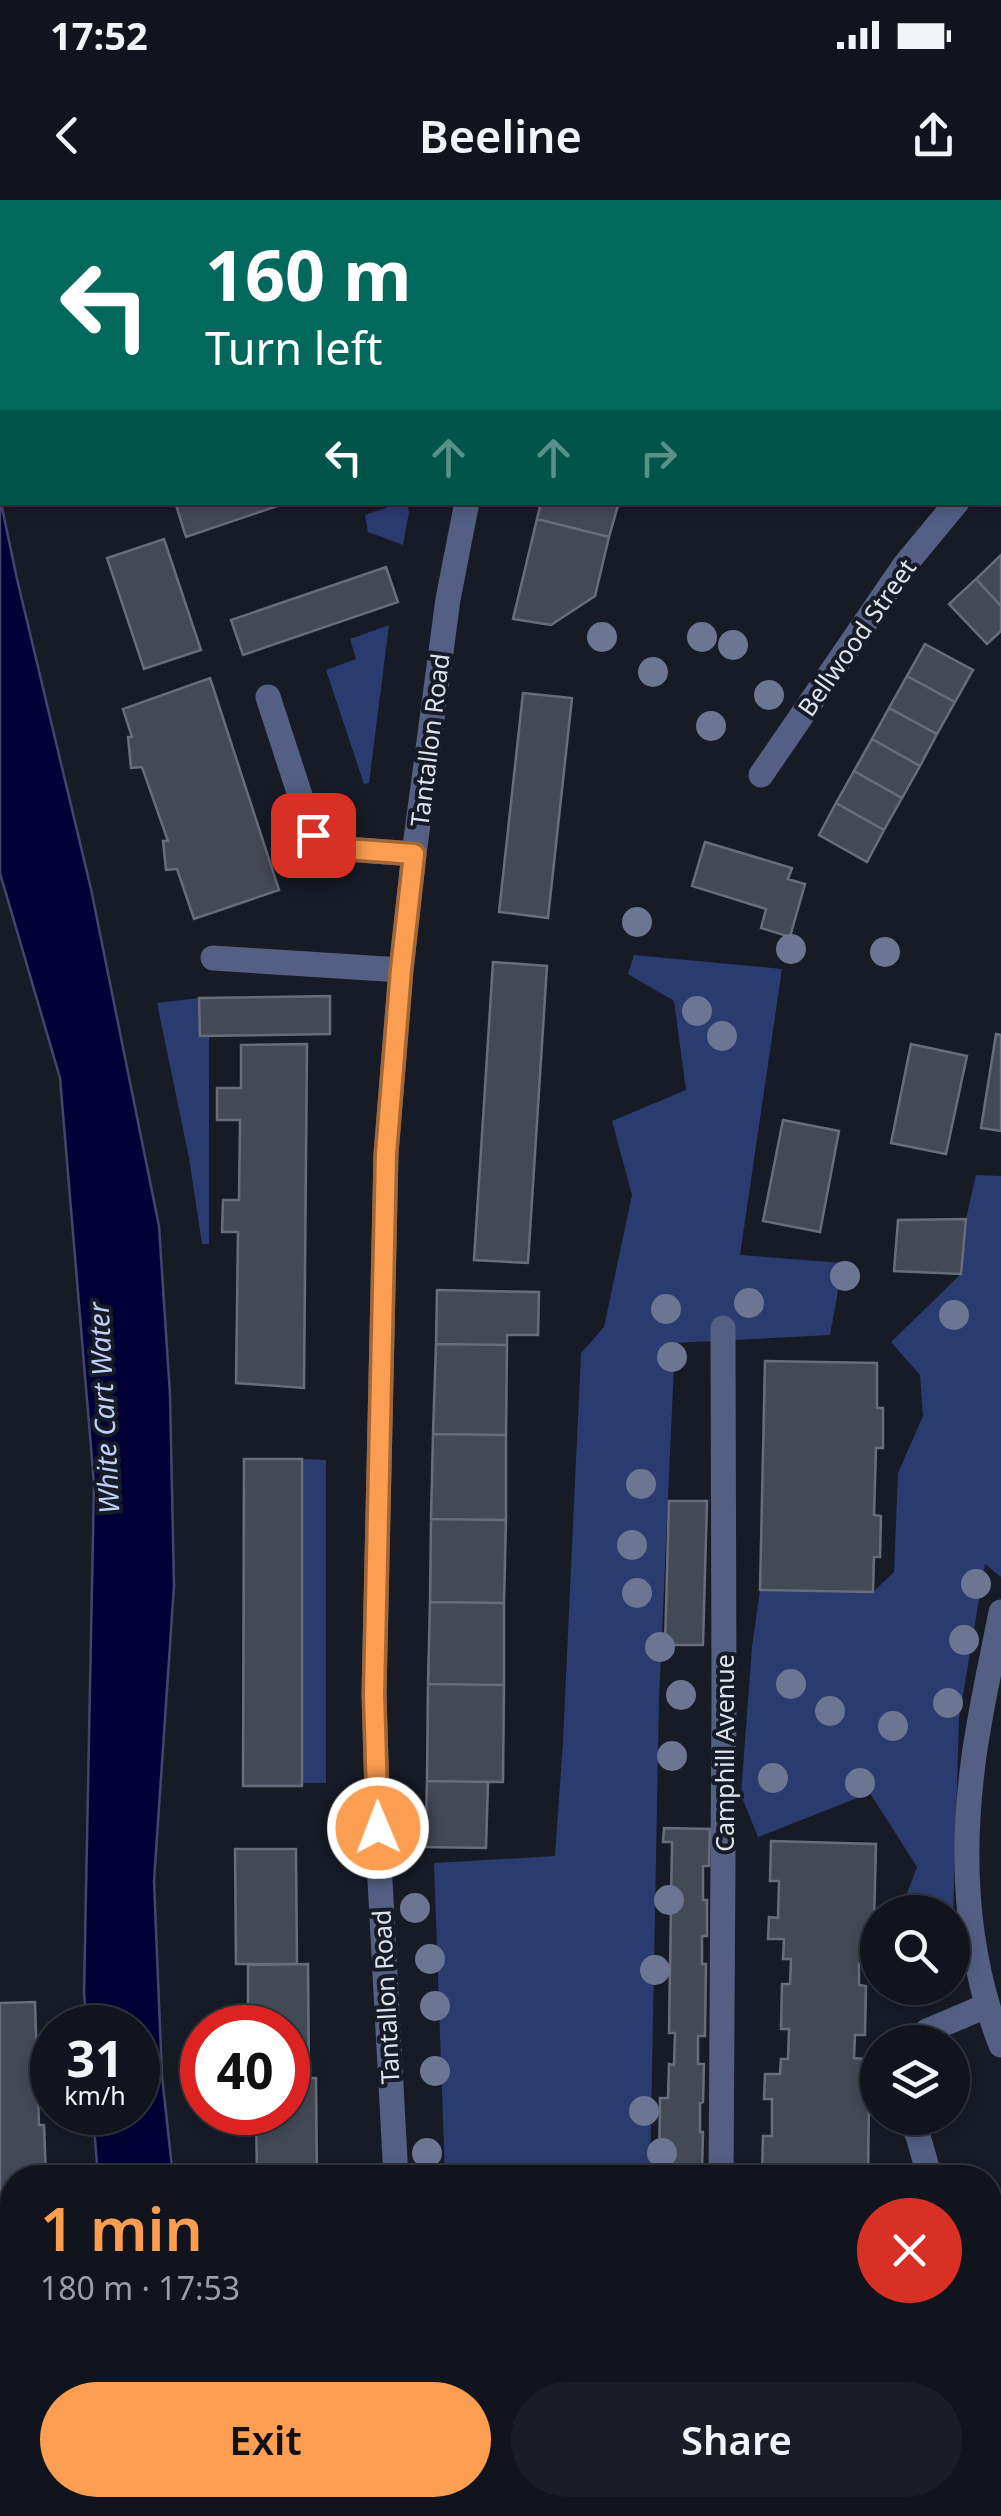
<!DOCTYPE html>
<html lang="en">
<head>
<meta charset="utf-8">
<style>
  body { margin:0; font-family:"Noto Sans",sans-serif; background:#1a1d25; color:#f1f3f6; height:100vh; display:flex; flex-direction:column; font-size:38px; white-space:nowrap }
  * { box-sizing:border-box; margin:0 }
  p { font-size:32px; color:#9c9ea3 }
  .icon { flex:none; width:55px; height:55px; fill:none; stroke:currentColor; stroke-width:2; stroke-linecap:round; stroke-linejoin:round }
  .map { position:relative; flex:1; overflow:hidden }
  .sheet { position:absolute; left:0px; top:1965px; width:1002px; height:352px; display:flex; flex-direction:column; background:#11141c; border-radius:40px 40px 0 0; box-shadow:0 5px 15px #0003,0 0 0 2px #30333b }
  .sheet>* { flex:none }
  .guide { position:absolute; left:0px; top:0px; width:1002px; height:305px; box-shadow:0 5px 15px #0003,0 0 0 2px #30333b; background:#00695c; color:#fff; overflow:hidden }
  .fabs { position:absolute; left:860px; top:1695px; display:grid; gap:20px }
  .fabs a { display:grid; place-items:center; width:110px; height:110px; border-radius:50%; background:#11141c; box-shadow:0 5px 15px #0003,0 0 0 2px #30333b; font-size:50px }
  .speed { position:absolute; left:30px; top:1805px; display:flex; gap:20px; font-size:50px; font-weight:700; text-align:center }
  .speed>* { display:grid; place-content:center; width:130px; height:130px; border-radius:50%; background:#11141c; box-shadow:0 5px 15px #0003,0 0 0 2px #30333b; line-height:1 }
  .speed small { font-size:25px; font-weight:400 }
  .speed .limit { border:15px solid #d22; background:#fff; color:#111 }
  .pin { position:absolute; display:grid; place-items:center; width:85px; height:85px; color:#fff; margin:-42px; border-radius:20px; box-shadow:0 5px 15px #0006 }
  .me { position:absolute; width:110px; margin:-55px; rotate:359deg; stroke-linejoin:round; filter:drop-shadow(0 0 8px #0008) }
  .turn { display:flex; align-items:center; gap:35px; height:210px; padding:0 40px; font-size:45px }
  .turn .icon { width:130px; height:130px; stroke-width:2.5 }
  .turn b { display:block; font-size:70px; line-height:85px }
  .lanes { display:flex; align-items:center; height:95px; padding:0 40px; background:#0003; justify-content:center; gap:50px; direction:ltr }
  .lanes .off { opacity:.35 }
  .round { display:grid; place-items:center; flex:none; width:105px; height:105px; border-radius:52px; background:#1a1d25 }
  .overview { display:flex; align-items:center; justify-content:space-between; height:170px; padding:0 40px }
  h1 { font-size:60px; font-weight:600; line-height:75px; color:#fb9e51 }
  .button { display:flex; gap:20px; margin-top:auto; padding:20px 40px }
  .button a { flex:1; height:115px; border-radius:60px; background:#fb9e51; color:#111; font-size:40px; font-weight:600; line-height:115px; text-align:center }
  .button a+a { background:#1a1d25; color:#f1f3f6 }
  .status { display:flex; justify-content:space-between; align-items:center; height:70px; padding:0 50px; background:#11141c; direction:ltr }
  .status svg { height:28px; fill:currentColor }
  header { display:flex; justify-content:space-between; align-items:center; height:130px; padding:0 40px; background:#11141c; font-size:45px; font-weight:600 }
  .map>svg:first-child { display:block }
</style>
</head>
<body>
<div class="status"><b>17:52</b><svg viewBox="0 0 49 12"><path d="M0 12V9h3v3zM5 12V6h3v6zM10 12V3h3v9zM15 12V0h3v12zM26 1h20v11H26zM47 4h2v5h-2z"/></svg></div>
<header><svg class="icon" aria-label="back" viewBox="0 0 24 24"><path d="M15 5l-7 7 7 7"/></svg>Beeline<svg class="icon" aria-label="share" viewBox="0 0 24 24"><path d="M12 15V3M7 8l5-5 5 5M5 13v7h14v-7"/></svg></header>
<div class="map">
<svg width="1001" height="2316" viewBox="0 0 1001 2316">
  <rect width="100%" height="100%" fill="#171b26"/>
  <path fill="#2a3b70" d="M400 303H407L409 312 403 345 368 332 365 315Z
    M389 425 369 583 364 584 326 470 356 459 350 439Z
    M634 755 782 769 740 1055 843 1063 830 1135 675 1143 659 1499 650 1977H445L434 1663 555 1656 563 1541 581 1153 604 1127 632 995 612 921 686 890 674 801 628 774Z
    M199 798 200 835 209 837V1044H202L189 958 157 803Z
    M976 975 1001 976V1377L985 1364 959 1518 953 1721 952 1712H900L917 1667 870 1593 758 1637 741 1595 752 1447 760 1390 873 1392 894 1372 898 1273 923 1216 920 1175 891 1142 961 1074 966 1019Z
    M302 1259 326 1260V1583H302Z"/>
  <path fill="#020036" stroke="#45446c" stroke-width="2.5" d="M0 298 17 379 91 689 159 1026 170 1195 174 1386 154 1681 162 1876 173 1977H98L93 1913 138 1912V1828L87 1827 84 1793 94 1283 60 878 0 673Z
    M135 2305H202L203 2316H137Z"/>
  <path fill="#444956" stroke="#686d7b" stroke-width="2.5" d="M170 0H248L249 2H171Z
    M400 0H481L482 2H401Z
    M653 0H740L739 2H651Z
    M175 302H289L186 337Z
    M541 302H619L609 337 537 319Z
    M537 319 609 337 595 396 551 425 513 419Z
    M164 339 201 450 144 469 107 358Z
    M1001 355V406L976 379Z
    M386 367 398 402 243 455 231 420Z
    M976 379 1001 406V431L987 444 949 404Z
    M925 444 973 470 955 502 907 476Z
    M907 476 955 502 937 534 889 508Z
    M210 478 279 690 194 719 177 669 166 670 163 641H168L142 567 131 568 128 537H132L123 509Z
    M523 493 572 498 548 718 499 712Z
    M889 508 937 534 920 566 872 539Z
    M872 539 920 566 902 598 854 571Z
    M854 571 902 598 884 630 836 603Z
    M836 603 884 630 867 662 819 635Z
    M705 642 792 668 788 679 805 684 790 737 761 728 766 709 692 686Z
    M493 762 547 766 528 1063 474 1060Z
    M330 796V834L200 836 199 798Z
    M996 834 1001 835V931L981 928Z
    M307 844 304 1188 236 1183 238 1032H222L223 1000H239L240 920H217V888H241V845Z
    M911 844 967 856 946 954 891 943Z
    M783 920 839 931 820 1032 763 1021Z
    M966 1019 961 1074 894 1071 898 1020Z
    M437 1090 539 1092 538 1135H507V1145L436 1144Z
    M436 1144 507 1145 506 1235 433 1234Z
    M765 1161 877 1163V1208H883V1248H876L874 1315 881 1316 880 1357H874L873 1392 760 1390Z
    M433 1234 506 1235V1320L431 1319Z
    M244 1259H302V1586H243Z
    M669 1301H707L703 1445H665Z
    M431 1319 506 1320 504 1403 430 1402Z
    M430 1402 504 1403V1485L428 1484Z
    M428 1484 504 1485 503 1582 427 1581Z
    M427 1581 488 1582 486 1648 425 1647Z
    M664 1628 710 1629 709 1666H703V1700H707V1736H702V1764H706L705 1836H698V1864H704L703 1902 700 1903V1932H703L702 1971 659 1970 660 1898H668L669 1864 674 1865 675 1833H669L672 1642H663Z
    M771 1641 876 1644 874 1723 868 1722 867 1764H859V1785L866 1786 865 1835H855L854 1858 864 1859 863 1900 869 1901 868 1975 810 1973V1967L794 1966V1973L762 1972 763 1936H772V1899H764L765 1874H780L781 1859H788L789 1829H781L782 1784H790L791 1759H783L784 1739H768L769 1717 778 1718 779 1681H770Z
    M235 1649H296L297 1764H236Z
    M308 1764 309 1878H288V1828H248V1765Z
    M35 1802 39 1925H44L46 1978H12V2127L11 2135H0V1803Z
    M288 1878H316L317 1978H257L256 1912H288Z
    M333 2305 399 2309 398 2311 405 2312V2316H332Z"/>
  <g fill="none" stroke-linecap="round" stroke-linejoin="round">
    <path stroke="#536083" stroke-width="25" d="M322 0 323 2
      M576 2 577 0
      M1000 258 1001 257
      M268 497 313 635 325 645 333 648 414 654
      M761 575 904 366 957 302
      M213 758 401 770
      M1001 1412C991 1465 978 1518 972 1572 961 1663 967 1758 1001 1845
      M913 1842 927 1831 986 1806
      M910 1918 918 1936 930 1978
      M396 1978 379 1662 374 1494 386 954 401 770 414 654 448 399 467 302
      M721 1978 724 1499 723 1128
      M0 2248 12 2246
      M708 2305 755 2316
      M464 2316 466 2305
      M620 2316 621 2305"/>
  </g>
  <g fill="#6b7693">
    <circle cx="602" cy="437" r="15"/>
    <circle cx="702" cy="437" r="15"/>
    <circle cx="733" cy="445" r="15"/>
    <circle cx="653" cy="472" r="15"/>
    <circle cx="769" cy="495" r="15"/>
    <circle cx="711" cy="526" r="15"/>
    <circle cx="637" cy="722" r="15"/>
    <circle cx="791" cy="749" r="15"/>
    <circle cx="885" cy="752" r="15"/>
    <circle cx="697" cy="811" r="15"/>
    <circle cx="722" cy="836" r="15"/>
    <circle cx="845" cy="1076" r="15"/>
    <circle cx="749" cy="1103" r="15"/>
    <circle cx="666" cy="1109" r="15"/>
    <circle cx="954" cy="1115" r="15"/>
    <circle cx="672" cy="1157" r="15"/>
    <circle cx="641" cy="1284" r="15"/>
    <circle cx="632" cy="1345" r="15"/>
    <circle cx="976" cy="1384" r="15"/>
    <circle cx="637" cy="1393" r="15"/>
    <circle cx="964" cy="1440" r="15"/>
    <circle cx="660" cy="1447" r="15"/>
    <circle cx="791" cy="1484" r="15"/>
    <circle cx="681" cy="1495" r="15"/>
    <circle cx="948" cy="1503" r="15"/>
    <circle cx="830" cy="1511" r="15"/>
    <circle cx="893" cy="1526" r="15"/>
    <circle cx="672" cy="1556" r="15"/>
    <circle cx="773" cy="1578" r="15"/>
    <circle cx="860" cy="1583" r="15"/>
    <circle cx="669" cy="1700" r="15"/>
    <circle cx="415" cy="1708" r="15"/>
    <circle cx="430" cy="1759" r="15"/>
    <circle cx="655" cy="1770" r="15"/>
    <circle cx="435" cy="1806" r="15"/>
    <circle cx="435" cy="1871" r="15"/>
    <circle cx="644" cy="1911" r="15"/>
    <circle cx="427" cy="1953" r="15"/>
    <circle cx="662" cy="1953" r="15"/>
  </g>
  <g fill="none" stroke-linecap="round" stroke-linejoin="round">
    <g stroke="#a36735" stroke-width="25">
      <path id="route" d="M313 635 325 646 332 648 414 654 401 770 386 954 374 1494 378 1628"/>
    </g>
    <use href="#route" stroke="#fb9e51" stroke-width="18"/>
  </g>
  <g text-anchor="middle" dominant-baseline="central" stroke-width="8" stroke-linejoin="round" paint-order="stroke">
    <g font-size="25" fill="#e0e3eb" stroke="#171b26">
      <text transform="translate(856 437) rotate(-55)">Bellwood Street</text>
      <text transform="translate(429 540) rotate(-83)">Tantallon Road</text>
      <text transform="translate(724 1553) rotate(-90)">Camphill Avenue</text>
      <text transform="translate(385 1797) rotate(-93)">Tantallon Road</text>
    </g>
    <g font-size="28" font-style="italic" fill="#bfd1fc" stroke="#171b26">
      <text transform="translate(103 1208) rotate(-93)">White Cart Water</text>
    </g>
  </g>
</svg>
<div class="fabs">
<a><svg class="icon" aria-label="search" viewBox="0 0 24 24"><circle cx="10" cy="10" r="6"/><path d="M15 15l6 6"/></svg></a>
<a><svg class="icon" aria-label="layers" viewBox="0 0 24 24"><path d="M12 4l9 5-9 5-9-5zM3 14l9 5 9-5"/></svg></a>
</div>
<div class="speed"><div>31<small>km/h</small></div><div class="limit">40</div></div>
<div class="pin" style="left:313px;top:635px;background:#d93025"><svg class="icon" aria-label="arrive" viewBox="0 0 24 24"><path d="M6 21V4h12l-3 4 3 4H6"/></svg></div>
<svg class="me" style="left:378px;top:1628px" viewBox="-20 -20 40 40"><circle r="17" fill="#fb9e51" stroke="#fff" stroke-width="3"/><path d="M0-11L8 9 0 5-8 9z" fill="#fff"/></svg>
<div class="guide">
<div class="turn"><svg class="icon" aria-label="left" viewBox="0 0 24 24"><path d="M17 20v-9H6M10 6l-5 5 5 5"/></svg><div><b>160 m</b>Turn left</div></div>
<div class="lanes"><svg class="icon" aria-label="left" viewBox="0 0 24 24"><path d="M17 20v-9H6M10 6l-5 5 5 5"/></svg><svg class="icon off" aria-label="ahead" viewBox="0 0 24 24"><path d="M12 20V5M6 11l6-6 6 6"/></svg><svg class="icon off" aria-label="ahead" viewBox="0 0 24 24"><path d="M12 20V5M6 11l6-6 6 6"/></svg><svg class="icon off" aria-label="right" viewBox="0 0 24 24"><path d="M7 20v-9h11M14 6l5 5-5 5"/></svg></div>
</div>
<section class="sheet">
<div class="overview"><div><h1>1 min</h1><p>180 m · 17:53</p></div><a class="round" style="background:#d93025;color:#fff"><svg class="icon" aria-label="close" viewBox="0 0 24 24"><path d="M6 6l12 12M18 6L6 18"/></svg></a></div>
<div class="button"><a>Exit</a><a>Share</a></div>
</section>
</div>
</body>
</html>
